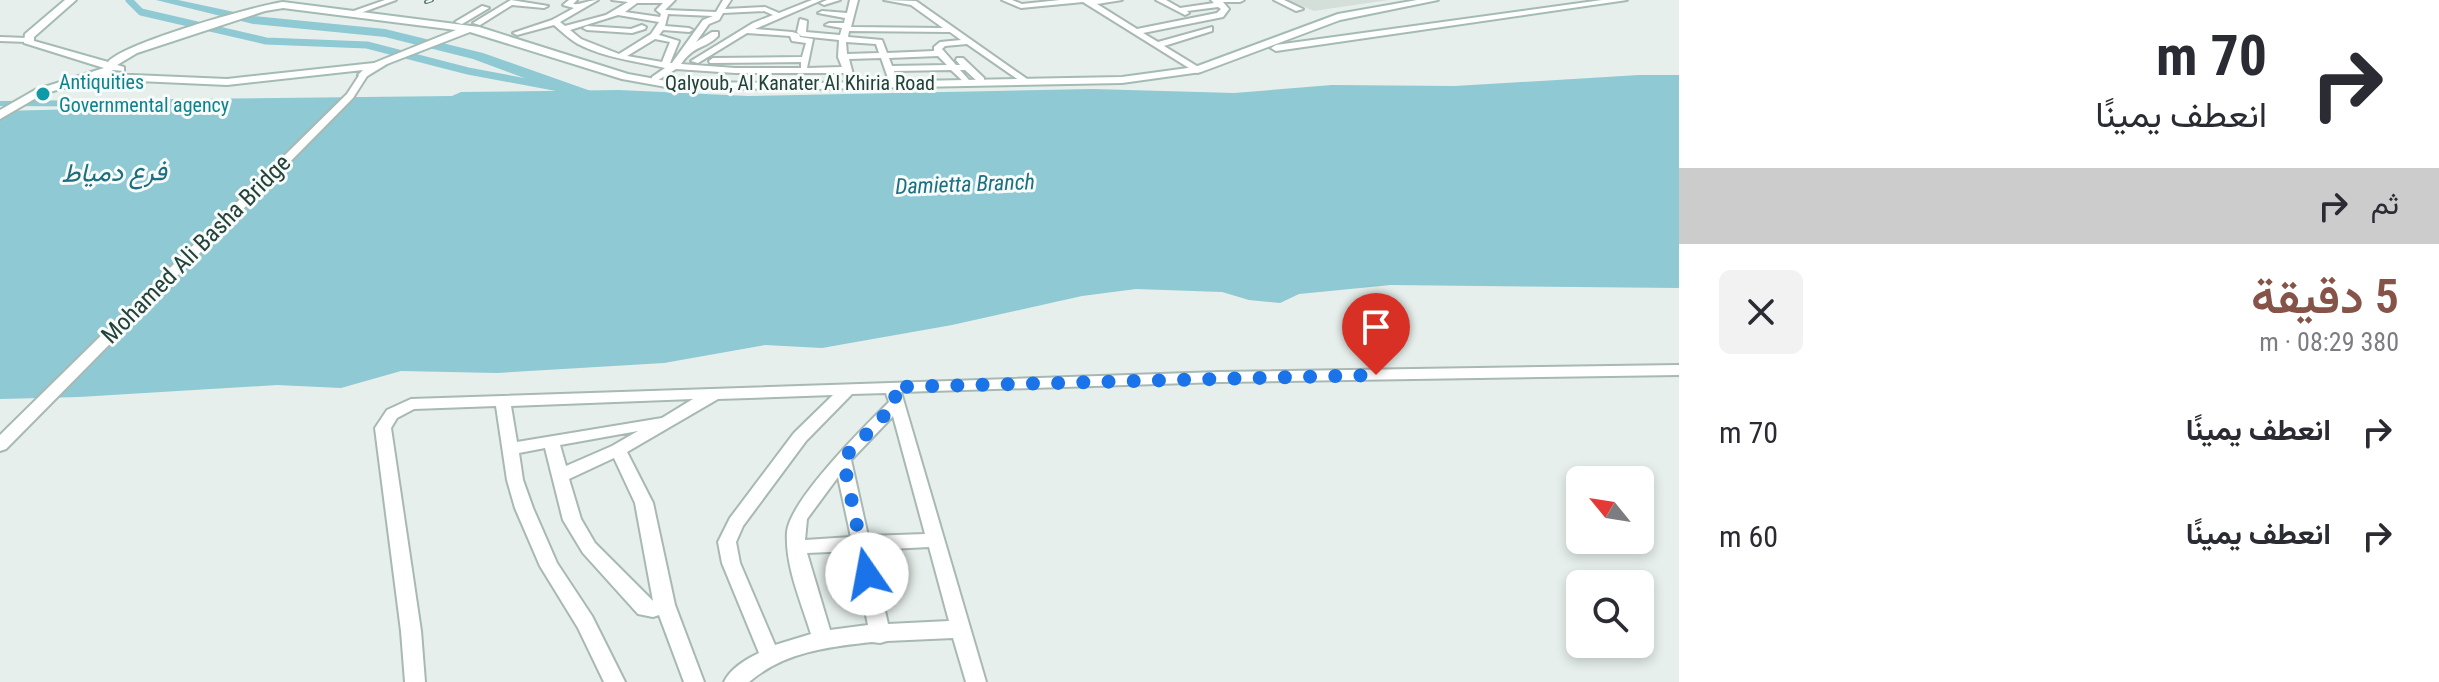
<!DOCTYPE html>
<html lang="ar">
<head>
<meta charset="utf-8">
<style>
  body { margin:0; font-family:"Roboto Condensed",Vazirmatn,sans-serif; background:#f2f2f3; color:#2b2b33; direction:rtl; height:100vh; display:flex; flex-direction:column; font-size:30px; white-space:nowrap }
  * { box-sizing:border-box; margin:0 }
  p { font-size:26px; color:#7c7c81 }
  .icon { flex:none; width:44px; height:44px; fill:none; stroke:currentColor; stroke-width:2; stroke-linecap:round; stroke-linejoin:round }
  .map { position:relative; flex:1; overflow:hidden; direction:ltr }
  .drawer { display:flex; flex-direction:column; background:#fff; width:760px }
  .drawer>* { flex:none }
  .top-card { background:#fff; color:#2b2b33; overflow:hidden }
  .needle { width:52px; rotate:300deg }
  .fabs { position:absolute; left:1566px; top:466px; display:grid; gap:16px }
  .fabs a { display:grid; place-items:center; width:88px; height:88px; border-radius:12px; background:#fff; box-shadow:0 4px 12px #0003; font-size:40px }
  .pin { position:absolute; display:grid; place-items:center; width:68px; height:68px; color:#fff; margin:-82px -34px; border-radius:50% 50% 50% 0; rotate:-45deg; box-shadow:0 0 8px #0007 }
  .pin .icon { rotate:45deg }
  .me { position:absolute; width:88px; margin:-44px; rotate:348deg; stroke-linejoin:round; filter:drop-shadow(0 0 6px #0008) }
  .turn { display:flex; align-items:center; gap:28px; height:168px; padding:0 40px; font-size:36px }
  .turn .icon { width:104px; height:104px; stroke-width:2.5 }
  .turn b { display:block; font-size:56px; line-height:68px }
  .then { display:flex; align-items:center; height:76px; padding:0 40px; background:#0003; gap:16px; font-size:30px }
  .round { display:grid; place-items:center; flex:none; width:84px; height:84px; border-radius:12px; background:#f2f2f3 }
  .overview { display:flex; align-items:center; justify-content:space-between; height:136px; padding:0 40px }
  h1 { font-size:48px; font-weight:600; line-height:60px; color:#855347 }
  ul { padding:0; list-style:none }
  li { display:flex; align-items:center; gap:24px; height:104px; padding:0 40px }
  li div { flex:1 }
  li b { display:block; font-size:30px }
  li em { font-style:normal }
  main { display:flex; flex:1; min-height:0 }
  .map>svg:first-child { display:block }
</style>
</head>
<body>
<main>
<section class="drawer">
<div class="top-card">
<div class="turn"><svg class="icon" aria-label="right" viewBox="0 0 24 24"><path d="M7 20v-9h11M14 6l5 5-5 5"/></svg><div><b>70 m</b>انعطف يمينًا</div></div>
<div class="then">ثم<svg class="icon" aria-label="right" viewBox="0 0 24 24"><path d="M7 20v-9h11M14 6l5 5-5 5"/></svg></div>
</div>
<div class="overview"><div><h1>5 دقيقة</h1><p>380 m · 08:29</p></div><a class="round"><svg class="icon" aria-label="close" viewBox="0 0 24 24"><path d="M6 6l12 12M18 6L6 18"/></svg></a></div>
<ul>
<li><svg class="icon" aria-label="right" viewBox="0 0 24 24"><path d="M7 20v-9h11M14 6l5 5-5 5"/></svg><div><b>انعطف يمينًا</b></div><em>70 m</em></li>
<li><svg class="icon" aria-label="right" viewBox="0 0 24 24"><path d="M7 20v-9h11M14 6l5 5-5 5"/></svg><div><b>انعطف يمينًا</b></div><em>60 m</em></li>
</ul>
</section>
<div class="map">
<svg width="1679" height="682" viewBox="0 0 1679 682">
  <rect width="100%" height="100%" fill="#e6efeb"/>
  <path fill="#d4dfda" d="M1287 0H1388L1314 11Z"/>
  <path fill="#8ec9d4" d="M1639 75H1679V288L1391 285 1299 294 1280 303 1249 300 1222 292 1136 289 1082 296 952 325 822 348 765 345 664 363 497 373 401 371 341 388 277 385 79 397 0 399V111L168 107 0 106V101L452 96 461 92 619 90 748 96 1093 89 1234 93 1332 85 1455 86Z"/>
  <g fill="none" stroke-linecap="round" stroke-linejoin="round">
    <path stroke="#8ec9d4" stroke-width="7" d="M129 0 141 12 266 41 367 45 468 71 570 90"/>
    <path fill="#8ec9d4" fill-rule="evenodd" d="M156 0H178L253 16 385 29 483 53 605 96 598 100 565 93 473 59 385 37 253 24Z"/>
    <g stroke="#a8b8b2" stroke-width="4">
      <path id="street" d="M385 0H396L355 15 348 13Z
        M511 0 548 6 544 8 512 5 480 25 473 23Z
        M569 0H577L573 4C582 5 588 0 598 0L560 22 565 26 606 15 628 2 612 0H675L665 10 716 12 723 0H731L725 9 765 7 779 13 812 0H822L755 29 792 32 799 34 800 37 813 39 807 68 842 67 838 57 839 40 801 36 797 32 800 19 807 21 806 32 840 35 842 28 825 25 829 23H844L845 18 818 13 822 11 847 13 850 0H858L851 27 943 28 911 5 884 0 916 1 1027 79 1020 81 967 44 945 46 942 49 956 65H960L956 60 957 58H963L984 78V82H978L965 70H960L969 80 965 83 951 70 894 71 897 81 893 84 889 81 881 58 849 59 856 86 852 89 848 86 844 73H735L676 69 655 82 652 81V77L665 68C636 61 605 58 578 44 568 38 561 31 554 25L517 35 513 33 552 20 574 8 563 5ZM637 3H663L656 10 661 14 660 17 625 12ZM764 11 773 15 753 23 691 61 698 63 747 33 790 36 792 41 806 43 802 57 713 58 709 61 710 63 801 62V68H735L681 64C695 44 704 50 718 36V32H712L696 42 709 24 719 20 723 13ZM668 14 713 16 703 20 672 63H670L679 41 659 35 663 30 689 32 693 30 689 28 665 26ZM618 15 659 22 651 34 619 54 581 39 570 30ZM849 31 950 32 961 40 940 42 934 47V51L887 53 882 40 848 37ZM655 39 670 42 662 62 627 56ZM846 42 876 44 879 53 847 54ZM938 56 947 65 892 66 889 58Z
        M827 0H840L824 5 820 3Z
        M1002 0H1012L1022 4 1060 0H1122L1097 4 1137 29 1217 13 1221 9 1218 7 1187 11 1189 13 1185 15 1156 0H1166L1180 8 1214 3 1211 0H1244L1240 2H1223L1229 9 1223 17 1143 33 1158 42 1212 27V31L1164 46 1200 68V72L1197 73 1083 2 1021 8Z
        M1274 0H1284L1303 9 1296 11Z
        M482 6 489 8 462 24 455 22Z
        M642 25 646 27 645 29 632 33 587 30 583 28 587 26 631 29Z
        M0 37 27 38 31 40 27 42 0 41Z
        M360 74 367 76 353 98 6 449 0 451V435L347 94Z
        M1679 365V375L1220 382 901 392 986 682H966L953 638 887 641 880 643 872 642C827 647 784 652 749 682H724C730 669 746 659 759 653L722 563 718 542 730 518 794 433 833 395 718 399 627 452 653 503 675 605 704 682H684L659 615 653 617 638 614 583 553 563 520 545 448 519 453 523 480 533 508 557 563 592 616 625 682H604L578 628 540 566 515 508 507 480 496 406 414 409 397 418 391 428 421 631 425 682H405L401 631 375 428 387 410 411 399 1220 372ZM886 393 889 402C864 427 790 500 787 532 785 566 801 601 811 634L775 645 740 563 736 542 743 526 806 441 852 394ZM693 399 662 418 517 442 511 406ZM893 416 925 534 868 536 851 460ZM638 431 612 446 566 466 560 445ZM614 458 635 503 653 601 595 543 581 519 569 479ZM838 477 851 537 805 540 807 519ZM929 547 949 621 888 624 871 550ZM853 551 868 625 830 630 807 553Z"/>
    </g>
    <g stroke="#a4bbb3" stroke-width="4">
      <path id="secondary" d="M65 0H76L34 37V41L108 62C124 43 254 6 283 2L479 27 628 74 672 82 812 83 1122 77 1195 67 1338 14 1417 0H1438L1340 20 1201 72 1122 83 812 89 672 88 622 79 470 32 387 64 364 78 358 75 363 70 227 85 94 79 43 94 0 119V110L35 90 104 68 24 43 25 34ZM283 8 456 30 374 63 227 79 109 74 113 70 124 71V67L117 65 137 53 265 11Z
        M1602 0H1627L1276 51 1271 48 1276 45Z"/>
    </g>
    <use href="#street" fill="#fff" fill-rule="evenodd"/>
    <use href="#secondary" fill="#fff" fill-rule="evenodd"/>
    <g stroke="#5f7d75" stroke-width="4">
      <path id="rail" d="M426 2 432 0"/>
    </g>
    <use href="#rail" stroke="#f7fbf9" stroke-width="2" stroke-dasharray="7" stroke-linecap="butt"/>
  </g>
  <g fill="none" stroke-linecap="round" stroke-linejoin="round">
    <path stroke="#1a73e8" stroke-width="14" stroke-dasharray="0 25.2" d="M867 574 843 459 897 402 892 387 1376 375"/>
  </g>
  <circle fill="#0f9aa8" stroke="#f7fbf9" stroke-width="3" cx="43" cy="94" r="8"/>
  <g text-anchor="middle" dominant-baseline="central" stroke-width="6" stroke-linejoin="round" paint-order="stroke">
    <g font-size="20" fill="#0d838f" stroke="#f7fbf9" text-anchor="start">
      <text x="59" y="82">Antiquities<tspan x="59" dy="23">Governmental agency</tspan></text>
    </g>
    <g font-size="20" fill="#24423a" stroke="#f7fbf9">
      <text x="800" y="83">Qalyoub, Al Kanater Al Khiria Road</text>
    </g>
    <g font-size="22" font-style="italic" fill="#1c6f80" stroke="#f7fbf9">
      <text transform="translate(965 184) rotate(-2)">Damietta Branch</text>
    </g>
    <g font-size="24" fill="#24423a" stroke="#f7fbf9">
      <text transform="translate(196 249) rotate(-45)">Mohamed Ali Basha Bridge</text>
    </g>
    <g font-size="26" font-style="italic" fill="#1c6f80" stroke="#f7fbf9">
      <text transform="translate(114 172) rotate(-1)">فرع دمياط</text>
    </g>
  </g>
</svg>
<div class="fabs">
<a><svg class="needle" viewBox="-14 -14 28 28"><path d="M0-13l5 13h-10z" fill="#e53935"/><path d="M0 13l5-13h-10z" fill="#7c7c81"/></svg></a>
<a><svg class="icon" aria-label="search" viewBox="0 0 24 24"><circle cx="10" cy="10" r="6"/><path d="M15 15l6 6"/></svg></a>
</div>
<div class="pin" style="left:1376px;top:375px;background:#d93025"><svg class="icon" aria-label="arrive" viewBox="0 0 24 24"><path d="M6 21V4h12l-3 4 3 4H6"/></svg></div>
<svg class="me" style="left:867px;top:574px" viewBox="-20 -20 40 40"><circle r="19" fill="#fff"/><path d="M0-13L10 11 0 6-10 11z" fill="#1a73e8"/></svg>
</div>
</main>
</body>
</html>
